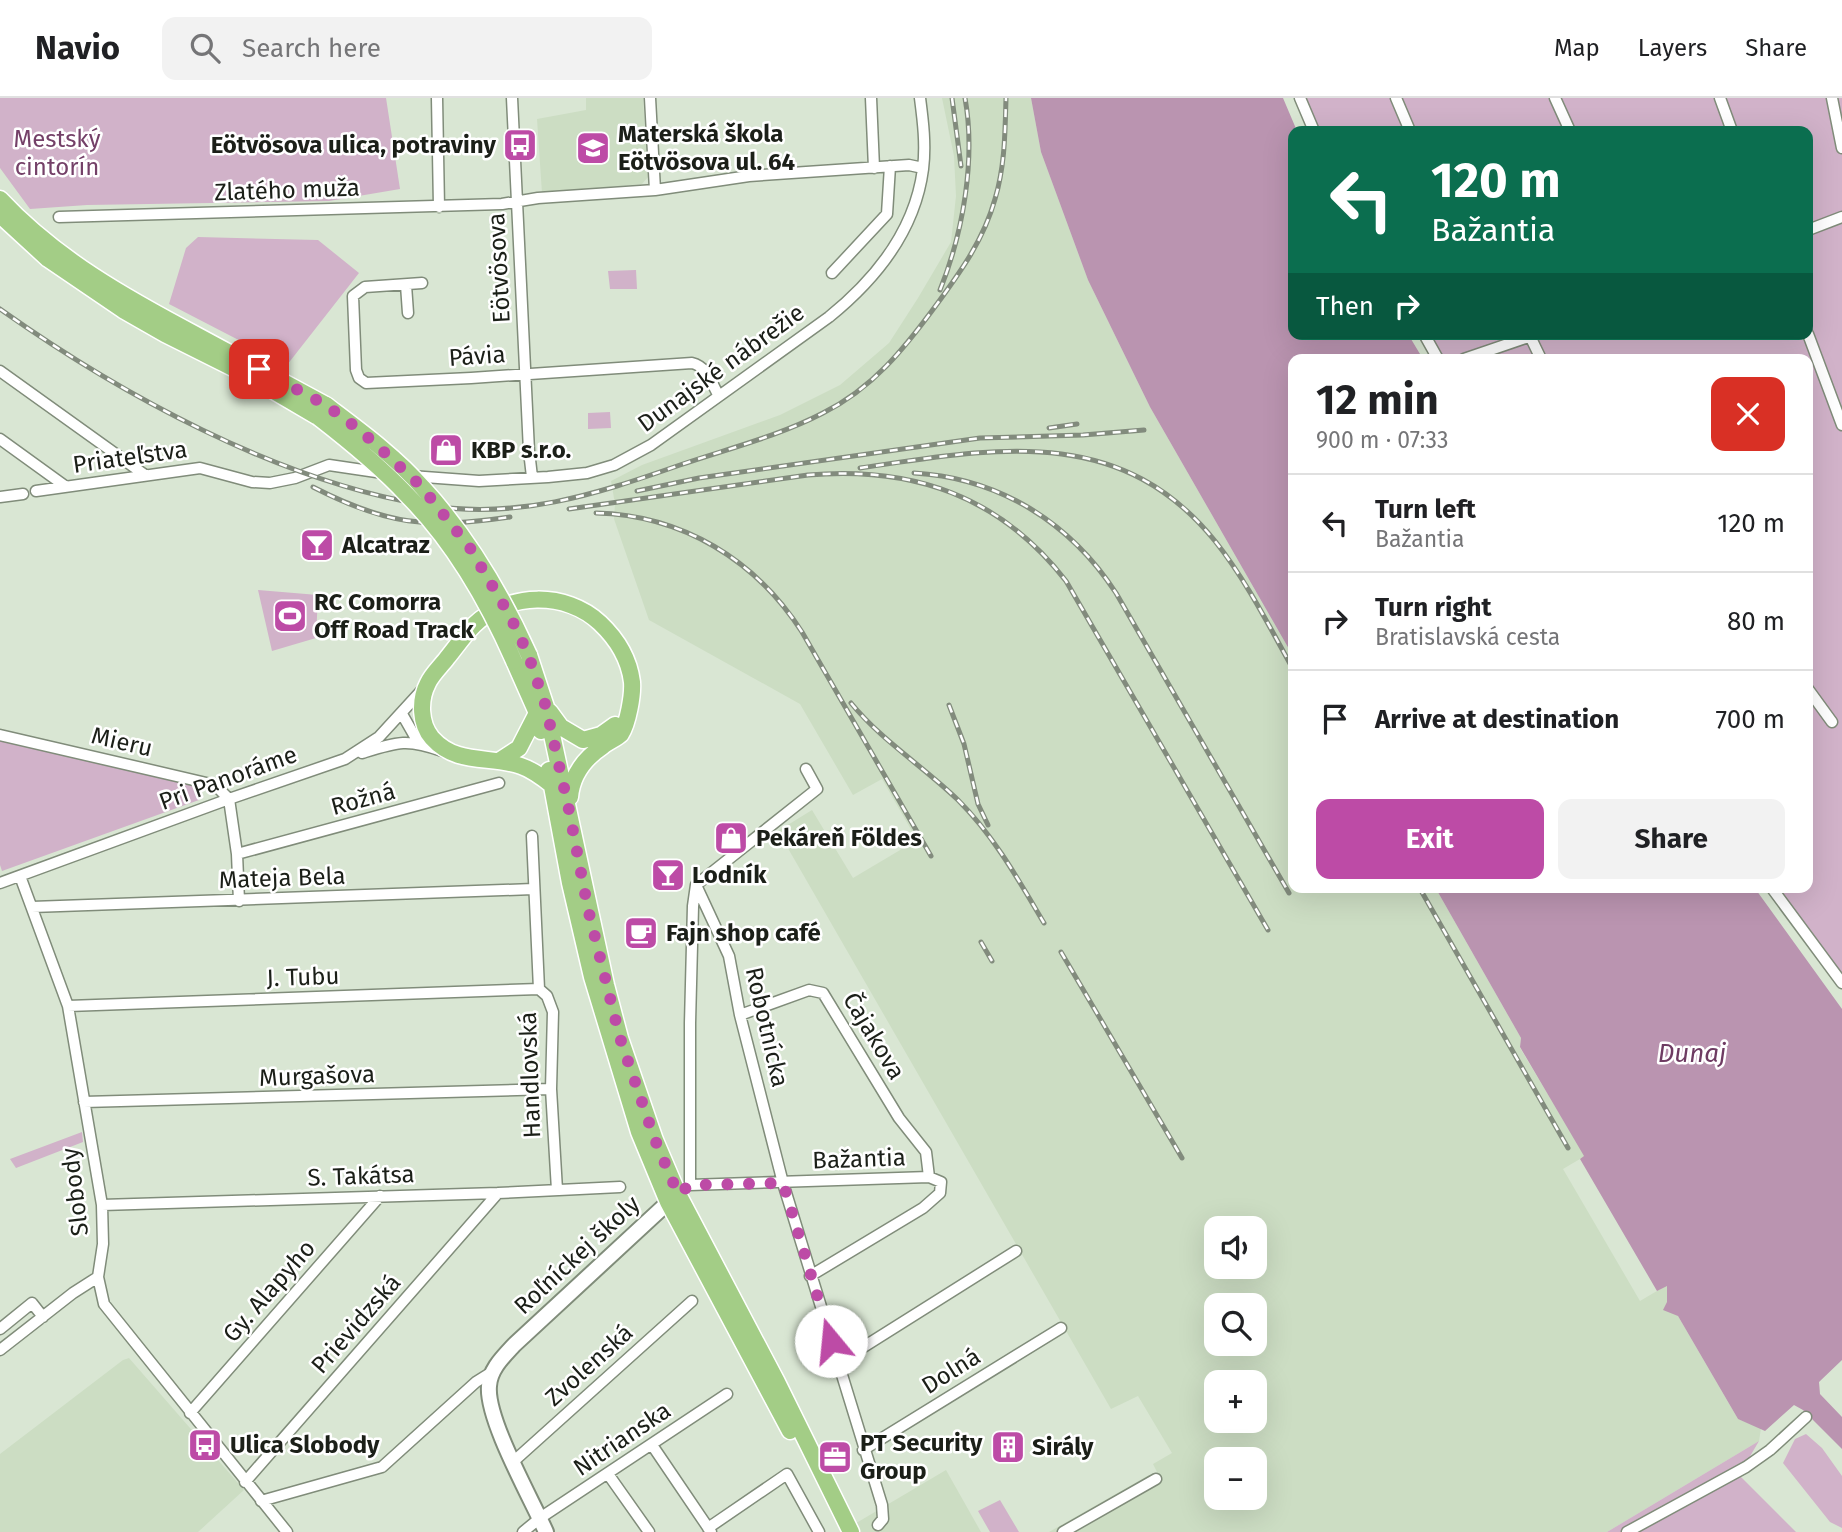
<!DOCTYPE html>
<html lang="en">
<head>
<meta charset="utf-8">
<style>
  body { margin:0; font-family:"Fira Sans",sans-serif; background:#f2f2f2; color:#202124; height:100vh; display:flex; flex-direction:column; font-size:26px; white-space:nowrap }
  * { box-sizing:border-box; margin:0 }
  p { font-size:23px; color:#757577 }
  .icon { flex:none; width:38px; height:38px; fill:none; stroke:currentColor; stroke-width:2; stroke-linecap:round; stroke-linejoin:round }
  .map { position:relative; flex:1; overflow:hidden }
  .sheet { position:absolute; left:1288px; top:256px; width:525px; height:539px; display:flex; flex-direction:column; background:#fff; border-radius:14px; box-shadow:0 7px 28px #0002 }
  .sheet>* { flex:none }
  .guide { position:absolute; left:1288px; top:28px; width:525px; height:214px; border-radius:14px; box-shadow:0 7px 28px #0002; background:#0b6e4f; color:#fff; overflow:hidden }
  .fabs { position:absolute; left:1204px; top:1118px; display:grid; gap:14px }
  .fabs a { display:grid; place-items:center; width:63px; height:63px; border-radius:14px; background:#fff; box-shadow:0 7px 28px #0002; font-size:35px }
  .pin { position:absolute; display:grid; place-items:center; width:60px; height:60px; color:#fff; margin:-30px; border-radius:14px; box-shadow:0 4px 10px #0006 }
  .me { position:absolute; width:77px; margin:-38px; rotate:343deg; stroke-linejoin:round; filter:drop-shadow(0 0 5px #0008) }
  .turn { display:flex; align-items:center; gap:24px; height:147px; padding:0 28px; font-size:32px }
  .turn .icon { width:91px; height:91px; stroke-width:2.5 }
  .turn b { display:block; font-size:49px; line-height:60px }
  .then { display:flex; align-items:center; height:66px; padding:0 28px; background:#0003; gap:14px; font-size:26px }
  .round { display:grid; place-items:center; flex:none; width:74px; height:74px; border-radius:14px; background:#f2f2f2 }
  .overview { display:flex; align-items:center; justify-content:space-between; height:119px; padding:0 28px }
  h1 { font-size:42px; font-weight:700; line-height:52px }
  .button { display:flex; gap:14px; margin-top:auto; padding:14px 28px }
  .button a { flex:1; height:80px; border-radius:14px; background:#bd4ba6; color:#fff; font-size:28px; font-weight:700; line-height:80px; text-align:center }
  .button a+a { background:#f2f2f2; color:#202124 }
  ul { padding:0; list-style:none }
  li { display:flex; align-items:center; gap:21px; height:98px; padding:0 28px; border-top:2px solid #e0e0e0 }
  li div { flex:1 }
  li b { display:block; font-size:26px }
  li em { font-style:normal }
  header { display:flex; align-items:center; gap:42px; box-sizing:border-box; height:98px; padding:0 35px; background:#fff; border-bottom:2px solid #e0e0e0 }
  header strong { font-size:33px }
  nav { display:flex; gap:38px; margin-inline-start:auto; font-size:24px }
  .search { width:490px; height:63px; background:#f2f2f2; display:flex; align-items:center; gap:18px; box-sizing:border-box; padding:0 24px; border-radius:14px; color:#757577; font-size:26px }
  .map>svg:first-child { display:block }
</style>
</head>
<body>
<header>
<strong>Navio</strong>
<div class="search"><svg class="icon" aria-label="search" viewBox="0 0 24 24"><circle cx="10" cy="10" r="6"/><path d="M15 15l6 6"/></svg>Search here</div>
<nav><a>Map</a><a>Layers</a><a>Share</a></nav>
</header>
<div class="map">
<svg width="1842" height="1434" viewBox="0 0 1842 1434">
  <rect width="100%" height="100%" fill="#d9e6d3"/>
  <path fill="#ccddc3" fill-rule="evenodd" d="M586 0H643L648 79 642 86 542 95 537 21 586 12Z
    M942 0H1031L1041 54 1088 182 1150 309 1293 558V789H1435L1521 940 1520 950 1585 1058 1563 1071 1640 1203 1667 1187V1204L1678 1218 1738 1321 1761 1330 1759 1343 1607 1434H1049L1149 1377 1150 1380 1158 1376 1153 1366 1172 1355 1138 1298 1111 1311 778 733 812 712 853 780 917 742 882 681 853 697 800 606 649 522 614 421 615 406 611 383 642 367 780 317 840 287 889 245 918 200 951 144 956 98 954 58ZM1216 1130H1255V1169H1216ZM1216 1208H1255V1246H1216ZM1216 1284H1255V1323H1216ZM1216 1362H1255V1400H1216Z
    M129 1260 244 1392 198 1434H0V1356L123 1262Z
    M946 1372 981 1434H841Z"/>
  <path fill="#d1b2c9" d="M0 0H386L400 91 329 103 87 107 30 111 0 70Z
    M1304 0H1842V878L1776 789H1808V261H1443L1429 236H1808V33H1319Z
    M198 139 318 142 359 175 287 267 169 206 186 150Z
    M636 172 637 191H610L608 173Z
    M610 314 611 330 588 331V315Z
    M258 492 318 497 316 540 272 553Z
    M0 642 192 687 200 691 202 696 199 702 2 773 0 767Z
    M82 1034 83 1044 16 1070 10 1061Z
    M1806 1336 1822 1350 1842 1378V1430L1830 1424 1783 1365 1795 1341Z
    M1759 1343 1739 1377 1796 1434H1607Z
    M1000 1402 1019 1434H990L978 1413Z"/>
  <path fill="#ba94b0" d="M1031 0H1283L1297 33H1293V236H1408L1423 261H1293V558L1150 309 1088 182 1041 54Z
    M1435 789H1754L1842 911V1262L1819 1284 1820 1296 1842 1319V1351L1803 1312 1794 1307 1765 1333 1738 1321 1678 1218 1663 1212 1667 1204V1188L1657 1193 1580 1061 1584 1058 1520 949 1521 940Z"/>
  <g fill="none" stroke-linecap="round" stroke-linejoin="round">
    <g stroke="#808c7a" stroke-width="13">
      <path id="minor" d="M437 0 439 109
        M512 0 529 353 532 379
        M650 0 655 92
        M871 0 874 70
        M1300 0 1314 33
        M1396 0 1410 33
        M1555 0 1570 33
        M1720 0 1732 33
        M1832 0 1842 50
        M59 119 502 106 538 100 655 92 749 78 909 67 923 70
        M1808 132 1842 119
        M832 175 887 116 890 68
        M422 185 365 189 353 198 356 272 359 280 366 285 471 280 692 265C708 269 711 285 719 298
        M406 187 408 215
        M1424 236 1438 261
        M1529 236 1541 261
        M1808 236 1842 327
        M1464 261 1537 236
        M0 273 145 377
        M0 341 65 388
        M411 378 479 383 548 379 587 375 614 367 651 347 829 219C876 181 915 133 923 71 926 47 923 23 920 0
        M36 393 200 370 252 384 270 385 295 380 329 367 383 375
        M0 399 23 396
        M1808 591 1832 624
        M402 616 418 644
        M0 637 215 687 229 701
        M362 655C397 644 407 640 442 653
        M229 701 237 756 239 803
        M532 738 539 891 547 898 553 914 551 991 557 1092
        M237 756 499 685
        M20 778 68 908 102 1107 103 1146 98 1179 104 1206 287 1434
        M0 785 229 701 345 661 379 639 423 591
        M696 787 729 858 740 917 783 1085 882 1407 883 1421 878 1427
        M1771 789 1842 885
        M32 809 533 791
        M68 908 539 891
        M740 917 809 892 823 895 899 1020 926 1054 929 1079
        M84 1004 551 991
        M690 1087V925L693 808 696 787 817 691 806 671
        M690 1087 929 1079 941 1084 940 1095 923 1110 810 1178
        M102 1107 498 1095 620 1089
        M0 1231 32 1205 43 1219
        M0 1252 73 1195 98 1179
        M838 1265 1016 1153
        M190 1315 380 1098
        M652 1347 711 1434
        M863 1352 1061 1230
        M514 1363 692 1203
        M608 1376 649 1434
        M245 1384 498 1095
        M261 1403 382 1369 476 1284 492 1274
        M708 1430 787 1376 819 1434
        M523 1434 540 1420 727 1296
        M1063 1434 1156 1381
        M1627 1434 1746 1369 1770 1352 1806 1319"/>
    </g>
    <g stroke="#808c7a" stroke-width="18">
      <path id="secondary" d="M546 1434C531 1400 486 1321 489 1288 490 1271 503 1259 514 1247L674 1099"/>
    </g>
    <g stroke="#fff" stroke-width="19">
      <path id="primary" d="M0 101C56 161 126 200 198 238 240 261 283 284 326 307
        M0 117 48 161 123 212 165 236 243 275 318 319
        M529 557 546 609 606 887 620 940 655 1042 678 1096 777 1284 851 1434
        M514 563 537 615 541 633
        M550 614 561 629 583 642 601 637 615 627
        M499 663 519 650 537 615
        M549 672 570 785 592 879 639 1034 668 1104 790 1333
        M553 688C543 680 533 672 521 668 490 657 457 668 432 640 420 626 419 602 428 585 432 576 441 568 447 560 456 549 464 537 474 527 508 494 566 493 600 525 618 542 629 560 632 584 633 597 628 625 621 636 617 640 608 644 603 648 585 660 572 676 570 699"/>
    </g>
    <use href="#minor" stroke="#fff" stroke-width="10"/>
    <use href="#secondary" stroke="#fff" stroke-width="14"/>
    <use href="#primary" stroke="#a3cd86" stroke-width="16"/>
    <g stroke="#828b7d" stroke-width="5">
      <path id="rail" d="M952 0 961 68
        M940 192C963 135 976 61 965 0
        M0 211C120 296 278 383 425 407 517 422 594 397 680 367 727 351 779 338 823 315 873 290 904 251 937 206 961 173 984 141 995 101 1005 68 1005 34 1006 0
        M1049 330 1077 326
        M860 370C992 351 1119 324 1215 443 1246 482 1269 528 1293 571
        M914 375C999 380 1070 424 1116 495L1289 795
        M313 389C387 427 427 431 510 419
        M637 393 699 380 980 340 1083 337 1144 332
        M569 411 808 377C913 368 1000 398 1066 483L1268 832
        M596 415C682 417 756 462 802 534L931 758
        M851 605C882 643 923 668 958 702 994 738 1018 781 1044 825
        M949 607 964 646 978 706 988 727
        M1419 789 1568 1050
        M981 844 992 863
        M1061 854 1182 1060"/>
    </g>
    <use href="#rail" stroke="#fff" stroke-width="2.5" stroke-dasharray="8" stroke-linecap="butt"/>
    <g stroke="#fff" stroke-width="19" stroke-linecap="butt">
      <path id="primary-bridge" d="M326 307C359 332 395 358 423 390 467 438 502 497 529 557
        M318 319C349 343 380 368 407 397 453 443 488 504 514 563"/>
    </g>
    <use href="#primary-bridge" stroke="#a3cd86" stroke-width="16"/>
  </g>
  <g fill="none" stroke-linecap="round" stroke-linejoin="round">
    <path stroke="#bd4ba6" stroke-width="12" stroke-dasharray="0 21.6" d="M259 271 326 307 361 333 421 388 470 450 510 518 528 556 546 609 569 712 588 811 620 940 655 1042 678 1096 690 1087 783 1085 831 1243"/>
  </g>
  <defs>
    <g id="bus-square" transform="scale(1.75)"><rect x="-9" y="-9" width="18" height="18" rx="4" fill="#bd4ba6" stroke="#fff"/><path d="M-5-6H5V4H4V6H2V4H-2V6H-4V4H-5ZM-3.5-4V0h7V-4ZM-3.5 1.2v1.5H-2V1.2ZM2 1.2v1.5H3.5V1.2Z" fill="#fff"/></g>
    <g id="school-square" transform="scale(1.75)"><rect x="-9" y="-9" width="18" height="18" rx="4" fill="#bd4ba6" stroke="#fff"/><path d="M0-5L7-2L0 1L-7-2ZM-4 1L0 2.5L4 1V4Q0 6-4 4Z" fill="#fff"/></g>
    <g id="shop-square" transform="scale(1.75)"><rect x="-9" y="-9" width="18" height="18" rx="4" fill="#bd4ba6" stroke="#fff"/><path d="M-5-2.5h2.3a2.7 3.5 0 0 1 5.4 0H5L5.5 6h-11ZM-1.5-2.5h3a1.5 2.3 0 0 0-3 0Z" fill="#fff"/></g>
    <g id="bar-square" transform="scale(1.75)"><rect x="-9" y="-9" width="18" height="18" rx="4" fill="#bd4ba6" stroke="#fff"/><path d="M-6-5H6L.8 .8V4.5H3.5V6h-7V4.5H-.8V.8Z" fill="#fff"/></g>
    <g id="stadium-square" transform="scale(1.75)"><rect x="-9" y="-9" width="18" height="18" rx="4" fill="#bd4ba6" stroke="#fff"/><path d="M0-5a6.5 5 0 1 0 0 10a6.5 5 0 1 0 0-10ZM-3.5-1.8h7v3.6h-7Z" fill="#fff"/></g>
    <g id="cafe-square" transform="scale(1.75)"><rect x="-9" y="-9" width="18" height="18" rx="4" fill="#bd4ba6" stroke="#fff"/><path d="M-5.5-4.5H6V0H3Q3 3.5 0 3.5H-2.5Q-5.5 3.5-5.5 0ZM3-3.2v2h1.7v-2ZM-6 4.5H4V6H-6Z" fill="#fff"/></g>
    <g id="building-square" transform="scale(1.75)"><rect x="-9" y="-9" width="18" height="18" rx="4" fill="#bd4ba6" stroke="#fff"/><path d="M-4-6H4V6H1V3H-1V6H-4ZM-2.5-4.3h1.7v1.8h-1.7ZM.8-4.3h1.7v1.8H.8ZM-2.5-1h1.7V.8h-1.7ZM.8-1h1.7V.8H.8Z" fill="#fff"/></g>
    <g id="office-square" transform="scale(1.75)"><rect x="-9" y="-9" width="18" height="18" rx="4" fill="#bd4ba6" stroke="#fff"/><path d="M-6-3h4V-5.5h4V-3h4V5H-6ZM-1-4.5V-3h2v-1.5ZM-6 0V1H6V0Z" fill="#fff"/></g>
  </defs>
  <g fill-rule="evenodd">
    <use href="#bus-square" x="520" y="47"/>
    <use href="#school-square" x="593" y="50"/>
    <use href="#shop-square" x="446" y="352"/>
    <use href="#bar-square" x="317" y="447"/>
    <use href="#stadium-square" x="290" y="518"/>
    <use href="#shop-square" x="731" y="740"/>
    <use href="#bar-square" x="668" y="777"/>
    <use href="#cafe-square" x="641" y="835"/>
    <use href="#bus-square" x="205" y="1347"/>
    <use href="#building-square" x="1008" y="1349"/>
    <use href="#office-square" x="835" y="1359"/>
  </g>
  <g text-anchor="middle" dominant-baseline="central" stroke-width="5" stroke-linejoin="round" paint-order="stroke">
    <g font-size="24" font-weight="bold" fill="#1b1f18" stroke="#fff" text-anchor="start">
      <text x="618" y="36">Materská škola<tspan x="618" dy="28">Eötvösova ul. 64</tspan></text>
      <text x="496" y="47" text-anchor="end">Eötvösova ulica, potraviny</text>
      <text x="471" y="352">KBP s.r.o.</text>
      <text x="342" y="447">Alcatraz</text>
      <text x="314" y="504">RC Comorra<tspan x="314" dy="28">Off Road Track</tspan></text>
      <text x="756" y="740">Pekáreň Földes</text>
      <text x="692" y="777">Lodník</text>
      <text x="666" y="835">Fajn shop café</text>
      <text x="860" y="1345">PT Security<tspan x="860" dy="28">Group</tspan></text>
      <text x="230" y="1347">Ulica Slobody</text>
      <text x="1032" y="1349">Sirály</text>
    </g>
    <g font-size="24" fill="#744068" stroke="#fff">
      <text x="57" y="41">Mestský<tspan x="57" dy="28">cintorín</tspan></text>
    </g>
    <g font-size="24" fill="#1b1f18" stroke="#fff">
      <text transform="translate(287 92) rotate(-2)">Zlatého muža</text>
      <text transform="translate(499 170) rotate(-93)">Eötvösova</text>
      <text transform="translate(477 258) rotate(-4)">Pávia</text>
      <text transform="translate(721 270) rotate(-36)">Dunajské nábrežie</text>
      <text transform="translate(130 359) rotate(-8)">Priateľstva</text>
      <text transform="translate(122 644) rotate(13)">Mieru</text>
      <text transform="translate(228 680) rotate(-20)">Pri Panoráme</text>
      <text transform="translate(363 701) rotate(-15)">Rožná</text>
      <text transform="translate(282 780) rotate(-2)">Mateja Bela</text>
      <text transform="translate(303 879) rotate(-2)">J. Tubu</text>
      <text transform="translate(767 929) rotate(77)">Robotnícka</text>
      <text transform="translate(874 938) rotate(59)">Čajakova</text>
      <text transform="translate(530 977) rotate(-92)">Handlovská</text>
      <text transform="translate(317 978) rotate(-2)">Murgašova</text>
      <text transform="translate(859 1061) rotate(-2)">Bažantia</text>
      <text transform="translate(361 1078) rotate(-2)">S. Takátsa</text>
      <text transform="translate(75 1094) rotate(-97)">Slobody</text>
      <text transform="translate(577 1157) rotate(-43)">Roľníckej školy</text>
      <text transform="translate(269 1193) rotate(-49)">Gy. Alapyho</text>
      <text transform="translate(356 1226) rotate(-49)">Prievidzská</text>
      <text transform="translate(589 1267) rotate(-42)">Zvolenská</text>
      <text transform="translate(951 1273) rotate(-32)">Dolná</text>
      <text transform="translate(622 1341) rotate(-34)">Nitrianska</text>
    </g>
    <g font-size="26" font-style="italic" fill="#6e3b62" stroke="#fff">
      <text x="1692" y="955">Dunaj</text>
    </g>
  </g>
</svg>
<div class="fabs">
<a><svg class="icon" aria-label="sound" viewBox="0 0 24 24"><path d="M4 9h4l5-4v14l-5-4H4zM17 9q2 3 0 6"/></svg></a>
<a><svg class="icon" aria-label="search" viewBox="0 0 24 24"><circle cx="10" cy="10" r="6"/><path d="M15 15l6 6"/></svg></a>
<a>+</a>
<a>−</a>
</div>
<div class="pin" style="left:259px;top:271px;background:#d93025"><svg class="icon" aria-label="arrive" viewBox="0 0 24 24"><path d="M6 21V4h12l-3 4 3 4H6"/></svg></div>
<svg class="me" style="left:831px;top:1243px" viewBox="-20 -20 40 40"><circle r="19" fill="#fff"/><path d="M0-13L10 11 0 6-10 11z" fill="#bd4ba6"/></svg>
<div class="guide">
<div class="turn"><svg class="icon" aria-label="left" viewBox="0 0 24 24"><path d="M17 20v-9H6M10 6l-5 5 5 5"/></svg><div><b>120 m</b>Bažantia</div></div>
<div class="then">Then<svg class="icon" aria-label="right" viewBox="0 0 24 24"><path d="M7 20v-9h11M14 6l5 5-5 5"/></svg></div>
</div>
<section class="sheet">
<div class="overview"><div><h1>12 min</h1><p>900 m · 07:33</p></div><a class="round" style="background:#d93025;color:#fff"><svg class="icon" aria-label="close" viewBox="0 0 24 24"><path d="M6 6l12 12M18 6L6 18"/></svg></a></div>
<ul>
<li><svg class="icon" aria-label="left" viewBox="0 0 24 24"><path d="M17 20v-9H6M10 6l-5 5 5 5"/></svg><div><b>Turn left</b><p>Bažantia</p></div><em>120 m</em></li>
<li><svg class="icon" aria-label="right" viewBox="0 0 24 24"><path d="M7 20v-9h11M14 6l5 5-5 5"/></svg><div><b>Turn right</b><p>Bratislavská cesta</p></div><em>80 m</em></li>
<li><svg class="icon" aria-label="arrive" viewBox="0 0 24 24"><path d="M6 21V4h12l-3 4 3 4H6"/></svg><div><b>Arrive at destination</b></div><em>700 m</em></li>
</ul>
<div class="button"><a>Exit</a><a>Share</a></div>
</section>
</div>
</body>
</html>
